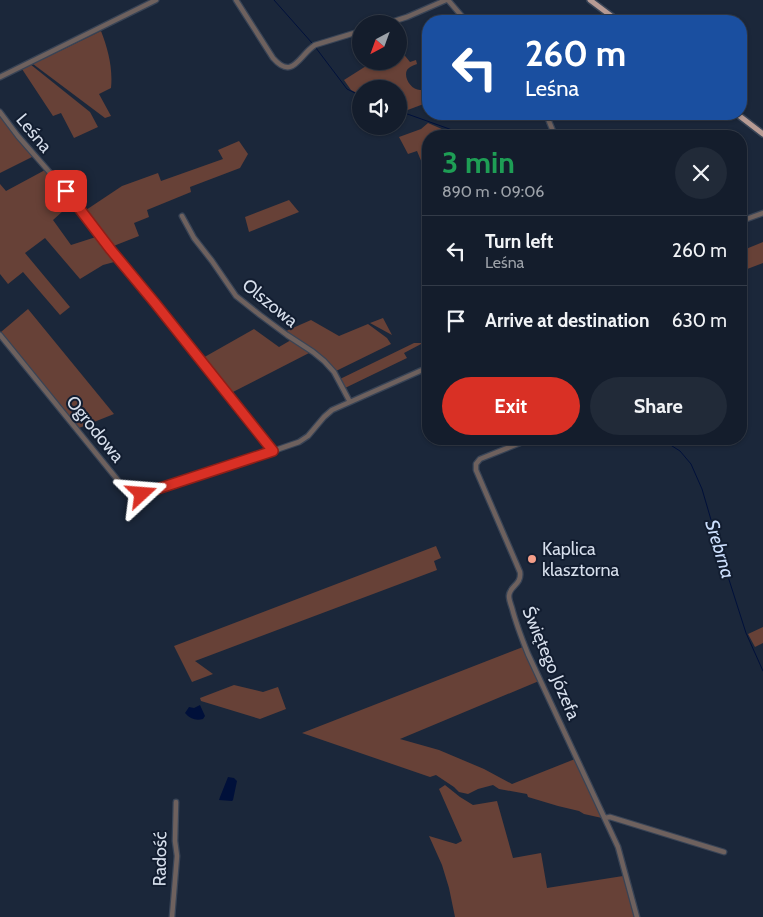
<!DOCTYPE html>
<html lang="en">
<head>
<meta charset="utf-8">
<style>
  body { margin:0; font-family:Cabin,sans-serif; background:#212a38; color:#f1f3f6; height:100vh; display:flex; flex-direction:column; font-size:19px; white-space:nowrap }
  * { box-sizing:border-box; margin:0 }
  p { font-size:16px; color:#9da2a9 }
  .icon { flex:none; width:28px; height:28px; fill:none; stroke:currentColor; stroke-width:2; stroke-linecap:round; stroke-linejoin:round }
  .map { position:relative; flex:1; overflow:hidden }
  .panel { position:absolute; left:422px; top:130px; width:325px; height:315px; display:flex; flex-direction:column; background:#141d2c; border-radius:20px; box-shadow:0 1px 4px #0004,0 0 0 1px #333b48 }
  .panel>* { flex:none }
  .hud { position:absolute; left:422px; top:15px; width:325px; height:105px; border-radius:20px; box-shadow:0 1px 4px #0004,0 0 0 1px #333b48; background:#1a4fa0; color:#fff; overflow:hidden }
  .needle { width:32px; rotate:221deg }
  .controls { position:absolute; left:352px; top:15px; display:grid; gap:10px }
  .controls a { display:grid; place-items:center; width:55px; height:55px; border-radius:50%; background:#141d2c; box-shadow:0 1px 4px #0004,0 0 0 1px #333b48; font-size:25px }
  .pin { position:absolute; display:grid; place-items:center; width:42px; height:42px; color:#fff; margin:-21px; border-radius:10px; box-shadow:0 2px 8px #0006 }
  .me { position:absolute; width:55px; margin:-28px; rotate:71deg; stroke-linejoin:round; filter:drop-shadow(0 0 4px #0008) }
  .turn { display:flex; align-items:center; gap:18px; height:105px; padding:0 20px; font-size:22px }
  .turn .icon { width:65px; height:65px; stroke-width:2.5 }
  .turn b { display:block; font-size:35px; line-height:42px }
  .round { display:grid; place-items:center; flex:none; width:52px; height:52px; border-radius:26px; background:#212a38 }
  .summary { display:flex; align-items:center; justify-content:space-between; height:85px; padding:0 20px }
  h1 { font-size:30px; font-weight:700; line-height:38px; color:#1e9e55 }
  .cta { display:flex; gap:10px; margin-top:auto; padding:10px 20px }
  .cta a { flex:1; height:58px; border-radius:30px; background:#d93025; color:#fff; font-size:20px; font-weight:700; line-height:58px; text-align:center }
  .cta a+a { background:#212a38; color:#f1f3f6 }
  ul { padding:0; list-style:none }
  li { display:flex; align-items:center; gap:15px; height:70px; padding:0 20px; border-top:1px solid #333b48 }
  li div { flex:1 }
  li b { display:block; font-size:19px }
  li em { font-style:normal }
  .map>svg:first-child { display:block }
</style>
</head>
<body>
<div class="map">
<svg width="763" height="917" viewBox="0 0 763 917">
  <rect width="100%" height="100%" fill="#1b273a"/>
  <path fill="#674137" d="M101 31C108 49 113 68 111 88L99 94 111 116 105 118 33 64Z
    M401 45V51L410 62 416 60 417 64C414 65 409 67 407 70 403 78 412 91 421 90 424 90 427 88 429 87V102L405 111 399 109V89H361V95L351 90 344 80 374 61H399V46Z
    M30 64 90 112 98 127 74 138 61 113 53 116 22 69Z
    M0 115 34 156 0 173Z
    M428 123 444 130 445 135 444 136H429V175H427L417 151 408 154 399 137 421 129Z
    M239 141 248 154 240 168 190 187 191 192 147 210 149 217 134 223 139 236 111 247 83 212 122 186 158 173 161 181 223 159 218 150Z
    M45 170 67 196 63 211 53 220 71 245 99 236 118 261 103 265 80 279 45 238 25 253 70 307 60 315 23 272 8 284 0 274V184L6 191Z
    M289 200 299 212 249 232 245 217Z
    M763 242V263L742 271 741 251Z
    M28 309 114 414 79 428 1 332Z
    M383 318 392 335 370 323Z
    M311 320 339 336 368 324 387 338 391 344 336 371 311 348 286 331Z
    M254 329 279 347 291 340 311 352 229 394 201 359Z
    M414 343H423L404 353 407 358 345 388 340 379Z
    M436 546 441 558 434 561 437 570 195 661 213 674 192 682 174 646Z
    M763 627V643L755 647 748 634Z
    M523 647 539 681 400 739 439 750 484 769 512 784 575 759 602 818 584 814 579 811 558 806 528 797 527 794 499 789 493 785 478 789 468 794 459 792 454 787 436 775 430 777 302 733Z
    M234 685 263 692 278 687 286 709 260 719 201 701 200 698Z
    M445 785 460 797 473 805 497 801 513 858 541 853 547 888 623 876 634 917H455L449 888 442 865 429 836 456 844 462 841 439 789Z"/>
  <path fill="#00103a" d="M200 705 205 716 203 719C196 721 190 719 185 713L189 707 194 708Z
    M228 777 234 778 237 781 233 800 232 801 219 800 220 797Z"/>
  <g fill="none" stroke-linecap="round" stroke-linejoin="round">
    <path stroke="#00103a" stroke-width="1" d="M274 0 312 43
      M316 48 347 89 361 96
      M399 111 469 136
      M661 439 680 451 691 464 702 489 724 564 746 633 763 671"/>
    <g stroke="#394456" stroke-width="7">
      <path id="minor" d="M236 0 273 58C293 81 299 55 315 45L361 31
        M448 0 466 21
        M385 24 407 17 446 0
        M0 77 156 0
        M0 112 18 136 66 191 111 250 155 303 273 451
        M546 114 555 136
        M182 216 194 238 212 261 236 296 260 315 287 335 313 352 324 361 334 372 350 402
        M741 221 763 213
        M0 335 125 489C132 496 138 495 147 492L273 451 299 442 308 436 324 417 332 410 429 367
        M530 439 480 459 476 464V470L520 572C522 585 509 586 509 596 509 600 511 605 512 608 516 624 522 639 528 654L618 847 637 917
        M605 818 610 817 724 852
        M172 917 177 856 175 841 176 802"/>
    </g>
    <g stroke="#394456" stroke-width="8">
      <path id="major" d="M590 0 618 21
        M737 114 763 134"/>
    </g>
    <use href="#minor" stroke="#6e615e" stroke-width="4.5"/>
    <use href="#major" stroke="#b79b94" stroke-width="5"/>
  </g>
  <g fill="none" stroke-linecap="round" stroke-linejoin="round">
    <g stroke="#8d1f18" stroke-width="12">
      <path id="route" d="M66 191 111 250 155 303 273 451 142 494"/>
    </g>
    <use href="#route" stroke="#d93025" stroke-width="9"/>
  </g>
  <circle fill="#f49e89" stroke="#121d30" stroke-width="2" cx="532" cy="559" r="5"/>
  <g text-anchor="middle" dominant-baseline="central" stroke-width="4" stroke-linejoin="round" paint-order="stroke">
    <g font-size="18" fill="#d6deeb" stroke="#121d30">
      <text transform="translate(34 133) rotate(50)">Leśna</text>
      <text transform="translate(270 303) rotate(39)">Olszowa</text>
      <text transform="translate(95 429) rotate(51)">Ogrodowa</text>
      <text transform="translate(551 663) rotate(67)">Świętego Józefa</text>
      <text transform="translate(160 859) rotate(-89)">Radość</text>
    </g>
    <g font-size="18" fill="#d6deeb" stroke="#121d30" text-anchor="start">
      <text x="542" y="549">Kaplica<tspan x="542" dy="21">klasztorna</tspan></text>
    </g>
    <g font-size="19" font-style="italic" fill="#ccdffd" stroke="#121d30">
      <text transform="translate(720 549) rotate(73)">Srebrna</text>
    </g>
  </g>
</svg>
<div class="controls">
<a><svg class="needle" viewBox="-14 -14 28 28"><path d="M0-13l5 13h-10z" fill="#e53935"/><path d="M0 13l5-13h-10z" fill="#9da2a9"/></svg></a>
<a><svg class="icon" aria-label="sound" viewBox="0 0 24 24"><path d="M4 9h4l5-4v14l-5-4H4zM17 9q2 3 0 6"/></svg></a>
</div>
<div class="pin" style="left:66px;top:191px;background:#d93025"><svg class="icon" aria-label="arrive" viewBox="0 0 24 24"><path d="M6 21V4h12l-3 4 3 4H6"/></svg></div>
<svg class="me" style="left:142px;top:494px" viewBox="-20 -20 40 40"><path d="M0-17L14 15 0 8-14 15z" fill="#d93025" stroke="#fff" stroke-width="4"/></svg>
<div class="hud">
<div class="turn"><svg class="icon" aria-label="left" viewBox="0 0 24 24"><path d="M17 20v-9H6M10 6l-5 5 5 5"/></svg><div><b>260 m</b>Leśna</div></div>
</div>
<section class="panel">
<div class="summary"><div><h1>3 min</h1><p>890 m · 09:06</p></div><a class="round"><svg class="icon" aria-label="close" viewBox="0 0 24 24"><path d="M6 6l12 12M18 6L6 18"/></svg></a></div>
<ul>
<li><svg class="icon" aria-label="left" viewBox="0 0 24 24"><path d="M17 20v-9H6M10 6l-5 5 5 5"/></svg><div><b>Turn left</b><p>Leśna</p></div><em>260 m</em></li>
<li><svg class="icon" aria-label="arrive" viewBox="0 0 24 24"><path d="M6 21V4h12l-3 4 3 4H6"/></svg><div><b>Arrive at destination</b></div><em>630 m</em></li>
</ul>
<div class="cta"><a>Exit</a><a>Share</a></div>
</section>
</div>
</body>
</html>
